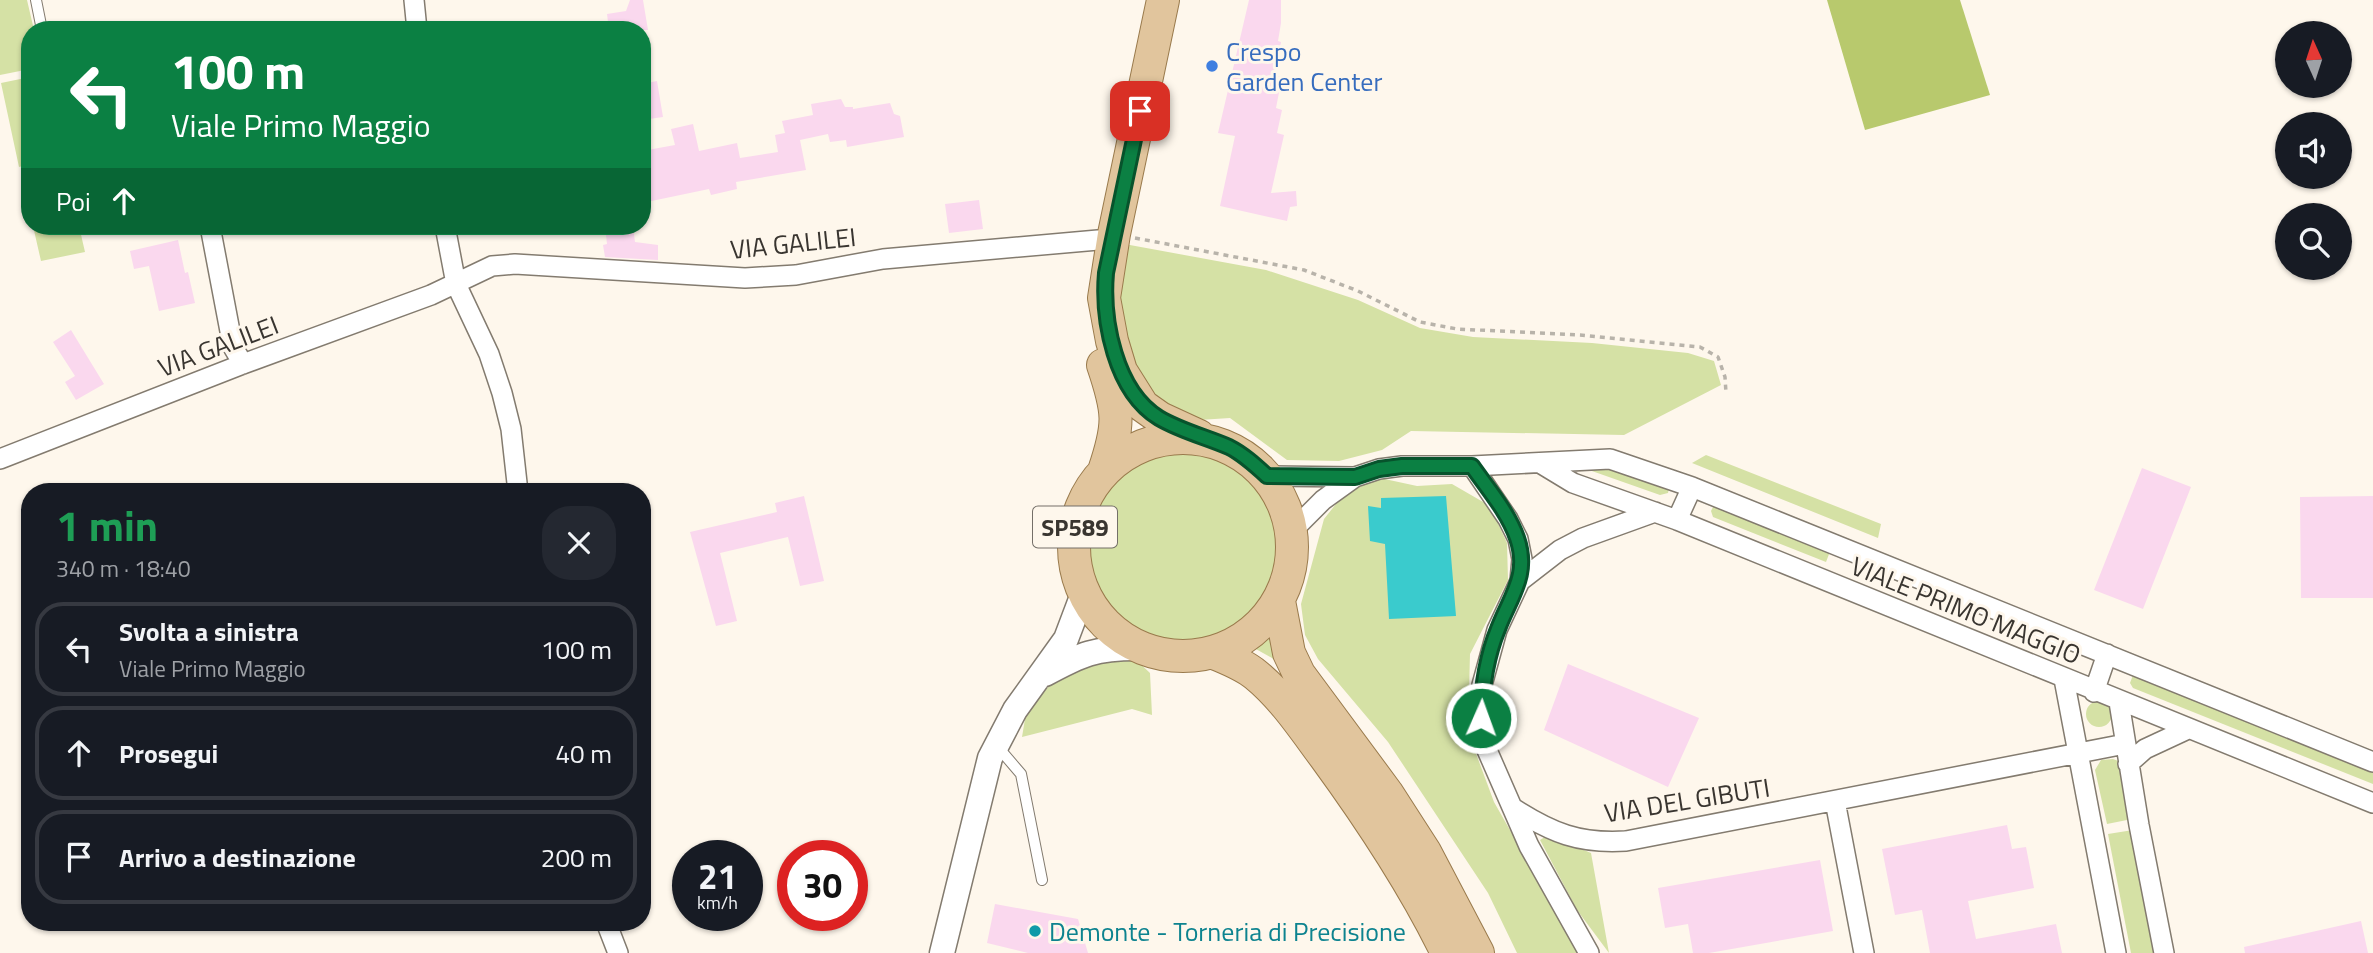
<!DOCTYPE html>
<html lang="it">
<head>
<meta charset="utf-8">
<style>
  body { margin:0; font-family:"Titillium Web",sans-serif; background:#242831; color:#f1f3f6; height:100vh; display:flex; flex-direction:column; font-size:26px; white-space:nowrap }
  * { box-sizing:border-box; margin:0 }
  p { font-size:23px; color:#9ea1a6 }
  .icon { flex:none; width:38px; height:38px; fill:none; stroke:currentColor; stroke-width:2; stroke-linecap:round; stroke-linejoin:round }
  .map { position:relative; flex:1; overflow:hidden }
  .drawer { position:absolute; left:21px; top:483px; width:630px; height:448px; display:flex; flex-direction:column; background:#171b24; border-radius:28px; box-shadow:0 2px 5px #0004 }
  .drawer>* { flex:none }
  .top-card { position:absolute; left:21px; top:21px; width:630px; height:214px; border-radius:28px; box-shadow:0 2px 5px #0004; background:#0b8043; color:#fff; overflow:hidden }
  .needle { width:46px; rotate:357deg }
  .tools { position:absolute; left:2275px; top:21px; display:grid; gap:14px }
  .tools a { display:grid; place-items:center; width:77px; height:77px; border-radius:50%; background:#171b24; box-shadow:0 2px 5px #0004; font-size:35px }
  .speed { position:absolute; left:672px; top:840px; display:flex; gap:14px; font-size:35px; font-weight:700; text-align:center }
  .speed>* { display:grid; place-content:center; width:91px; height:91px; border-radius:50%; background:#171b24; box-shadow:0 2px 5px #0004; line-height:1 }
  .speed small { font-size:18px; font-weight:400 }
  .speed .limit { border:10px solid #d22; background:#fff; color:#111 }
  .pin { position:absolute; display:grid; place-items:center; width:60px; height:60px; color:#fff; margin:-30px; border-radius:14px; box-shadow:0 4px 10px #0006 }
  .me { position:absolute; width:77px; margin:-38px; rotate:2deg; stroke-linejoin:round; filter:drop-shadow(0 0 5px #0008) }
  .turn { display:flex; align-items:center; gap:24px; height:147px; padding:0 35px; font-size:32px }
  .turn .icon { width:91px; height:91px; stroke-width:2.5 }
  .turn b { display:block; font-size:49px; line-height:60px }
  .then { display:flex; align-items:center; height:66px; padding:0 35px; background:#0003; gap:14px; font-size:26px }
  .round { display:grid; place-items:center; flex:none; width:74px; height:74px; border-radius:28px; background:#242831 }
  .headline { display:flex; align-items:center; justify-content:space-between; height:119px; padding:0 35px }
  h1 { font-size:42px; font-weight:700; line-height:52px; color:#1e9e55 }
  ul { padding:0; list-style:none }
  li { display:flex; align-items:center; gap:21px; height:94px; margin:0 14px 10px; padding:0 21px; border:4px solid #363941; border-radius:28px }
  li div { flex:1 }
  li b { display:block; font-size:26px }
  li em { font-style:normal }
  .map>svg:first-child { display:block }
</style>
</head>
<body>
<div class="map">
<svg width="2373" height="953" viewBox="0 0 2373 953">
  <rect width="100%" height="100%" fill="#fef7ec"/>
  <path fill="#d5e1a5" d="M0 0H27L34 30H30V69L0 75Z
    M30 77V164L19 167 1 83Z
    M33 226H79L85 252 41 261Z
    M1119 243 1266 270 1358 300 1420 328 1473 337 1592 343 1688 353 1714 361 1721 385 1624 435 1411 431 1382 450 1339 461 1287 460 1230 418 1199 420 1158 403 1124 344 1112 282Z
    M1090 547a95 95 0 1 1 190 0a95 95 0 1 1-190 0Z
    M1706 455 1881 524 1878 538 1692 463Z
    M1572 464 1607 465 1669 488 1668 493 1660 495Z
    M1380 478 1417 486 1452 484 1490 506 1507 543 1508 580 1470 654 1468 732 1494 802 1580 953H1517L1488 893 1388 742 1318 659 1305 635 1301 604 1324 519 1344 494Z
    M1714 505 1831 549 1826 562 1713 517 1711 511Z
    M1276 632 1288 674 1272 658 1254 648Z
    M1132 656 1150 673 1152 715 1132 709 1022 737 1026 713 1062 671Z
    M2133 675 2373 767V784L2133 688 2130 683Z
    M2086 714a13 13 0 1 1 26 0a13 13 0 1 1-26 0Z
    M2113 759 2121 762 2132 819 2107 824 2095 770 2101 760Z
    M2133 830 2157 953H2131L2108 834Z
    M1548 835 1591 853 1609 953 1577 910 1540 840Z"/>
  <path fill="#b8c96d" d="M1827 0H1960L1990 95 1865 130Z"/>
  <path fill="#3acbcd" d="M1446 496 1456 616 1389 619 1385 544 1370 541 1368 506 1381 508V498Z"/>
  <path fill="#fad8ee" d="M630 0H643L648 30H609L607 14 626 11Z
    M1249 0H1281V23L1278 41 1281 42 1275 75 1282 77 1276 108 1282 110 1277 133 1284 135 1271 193 1296 191 1297 206 1290 207 1287 221 1220 206 1235 136 1218 133Z
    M657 81 663 117 642 120V84Z
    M841 99 845 107H853V109L890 103 894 114 900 116 904 137 847 147 846 140 830 142 828 134 800 140 806 170 736 182 737 189 711 195 709 189 642 203V151L675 145 671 129 693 124 699 151 737 143 740 158 778 152 775 135 785 133 782 121 813 115 811 104Z
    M979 200 983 229 949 233 945 204Z
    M605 226H633L635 242 658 245V260L605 257 603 245 607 244Z
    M178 240 185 273 188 272 195 303 159 311 149 266 134 269 130 251Z
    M71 330 104 384 76 400 65 382 75 376 53 342Z
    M2142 468 2191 487 2143 609 2094 590Z
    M804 496 824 581 800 586 788 537 720 553 737 621 716 626 690 532 777 512 775 503Z
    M2373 496V598H2301L2300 497Z
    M1568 664 1699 718 1668 787 1544 730Z
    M2007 825 2012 849 2026 847 2034 888 1968 901 1976 939 2056 924 2062 953H1930L1922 910 1895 915 1882 849Z
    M1820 860 1833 931 1709 953H1693L1688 924 1665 928 1658 888Z
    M995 904 1078 919 1088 953H1028L987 943Z
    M2361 921 2368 953H2245L2244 947Z"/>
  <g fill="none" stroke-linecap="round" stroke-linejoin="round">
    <g stroke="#837b6f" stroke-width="12">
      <path id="service" d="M36 0 42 30
        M997 746 1021 774 1042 880"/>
    </g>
    <g stroke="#837b6f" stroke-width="22">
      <path id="minor" d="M414 0 417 30
        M210 226 233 347 243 364
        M445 226 456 284 489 354 502 393 511 429 518 492
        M0 459 243 364 431 295 492 266 515 264 745 278 796 275 883 259 1098 240
        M1540 463 1573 483 1677 520 2373 803
        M1472 466 1508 519 1518 539 1522 559 1520 581 1497 630 1482 685 1481 718 1487 750 1529 846 1589 953
        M1267 476 1355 477 1379 469 1402 466H1472L1610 459 1692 487 2373 762
        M1677 520 1692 487
        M1292 531 1323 500 1355 477
        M1520 581 1560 550 1583 538 1655 512
        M2064 679 2116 953
        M2094 692 2107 654
        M2119 702 2139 825 2164 953
        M2128 764 2145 749 2188 729
        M1835 801 1864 953
        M1513 808C1552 833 1579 844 1626 841L2125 744
        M606 922 618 953"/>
    </g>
    <g stroke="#837b6f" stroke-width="27">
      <path id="tertiary" d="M1045 674C1082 654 1095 648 1137 648
        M942 953 990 758 1015 710 1066 639 1083 594"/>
    </g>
    <g stroke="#997a4c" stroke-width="34">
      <path id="primary" d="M1163 0 1114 234 1104 298 1112 341 1121 371 1143 406 1160 418 1199 436
        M1103 365C1119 412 1120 424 1104 471
        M1074 547a109 109 0 1 1 218 0a109 109 0 1 1-218 0Z
        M1279 601 1289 653 1299 674 1387 793 1425 852 1478 953
        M1214 653C1228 659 1244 665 1256 675 1284 698 1304 729 1325 757 1371 820 1413 883 1447 953"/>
    </g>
    <path stroke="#b8b3aa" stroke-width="3.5" stroke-dasharray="5 5" stroke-linecap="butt" d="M1135 238 1304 270 1358 291 1420 322 1457 329 1580 335 1700 347 1718 357 1725 377 1726 393"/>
    <use href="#service" stroke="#fff" stroke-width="10"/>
    <use href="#minor" stroke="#fff" stroke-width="19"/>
    <use href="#tertiary" stroke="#fff" stroke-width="24"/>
    <use href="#primary" stroke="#e1c59d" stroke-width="32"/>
  </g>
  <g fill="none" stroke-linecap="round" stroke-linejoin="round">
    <g stroke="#07532c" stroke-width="18">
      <path id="route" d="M1140 111 1106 273C1102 320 1115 391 1159 418 1181 431 1206 437 1229 447 1243 454 1255 465 1267 476L1355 477 1379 469 1402 466H1472C1488 489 1508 512 1517 538 1530 575 1510 597 1498 629 1486 658 1482 688 1481 718"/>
    </g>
    <use href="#route" stroke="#0b8043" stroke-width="12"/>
  </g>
  <circle fill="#3f7fe0" stroke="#fef7ec" stroke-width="2.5" cx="1212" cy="66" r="7"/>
  <circle fill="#0f9aa8" stroke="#fef7ec" stroke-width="2.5" cx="1035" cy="931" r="7"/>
  <g text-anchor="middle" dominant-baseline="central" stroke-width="6" stroke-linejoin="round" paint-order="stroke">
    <rect fill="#fef7ec" stroke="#746f68" stroke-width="2" x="1033" y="506.5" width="84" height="41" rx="5"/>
    <g font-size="24" font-weight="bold" fill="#393530">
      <text x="1075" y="527">SP589</text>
    </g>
    <g font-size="26" fill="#366cbe" stroke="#fef7ec" text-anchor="start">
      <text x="1226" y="51">Crespo<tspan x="1226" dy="30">Garden Center</tspan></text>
    </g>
    <g font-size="26" fill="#393530" stroke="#fef7ec">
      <text transform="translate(793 243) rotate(-6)">VIA GALILEI</text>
      <text transform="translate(218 346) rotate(-21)">VIA GALILEI</text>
      <text transform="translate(1966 610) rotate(22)">VIALE PRIMO MAGGIO</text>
      <text transform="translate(1687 800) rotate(-9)">VIA DEL GIBUTI</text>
    </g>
    <g font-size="26" fill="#0d838f" stroke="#fef7ec" text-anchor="start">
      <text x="1049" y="931">Demonte - Torneria di Precisione</text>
    </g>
  </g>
</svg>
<div class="tools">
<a><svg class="needle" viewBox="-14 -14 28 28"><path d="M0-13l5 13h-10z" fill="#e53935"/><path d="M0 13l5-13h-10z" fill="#9ea1a6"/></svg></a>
<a><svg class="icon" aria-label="sound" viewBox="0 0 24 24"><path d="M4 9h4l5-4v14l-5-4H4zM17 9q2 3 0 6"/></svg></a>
<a><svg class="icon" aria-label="search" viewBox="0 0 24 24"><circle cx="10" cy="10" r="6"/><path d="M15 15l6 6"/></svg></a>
</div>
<div class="speed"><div>21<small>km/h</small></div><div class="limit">30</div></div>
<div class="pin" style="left:1140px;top:111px;background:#d93025"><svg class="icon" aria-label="arrive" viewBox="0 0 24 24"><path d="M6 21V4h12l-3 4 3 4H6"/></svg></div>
<svg class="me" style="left:1481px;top:718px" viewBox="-20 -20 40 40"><circle r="17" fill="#0b8043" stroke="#fff" stroke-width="3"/><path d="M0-11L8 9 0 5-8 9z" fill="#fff"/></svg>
<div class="top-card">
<div class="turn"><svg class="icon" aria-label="left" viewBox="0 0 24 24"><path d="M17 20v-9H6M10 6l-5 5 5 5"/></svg><div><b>100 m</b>Viale Primo Maggio</div></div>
<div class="then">Poi<svg class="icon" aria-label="ahead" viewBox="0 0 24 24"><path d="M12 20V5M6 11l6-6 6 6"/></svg></div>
</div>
<section class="drawer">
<div class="headline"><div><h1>1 min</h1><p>340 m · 18:40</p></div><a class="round"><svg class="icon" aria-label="close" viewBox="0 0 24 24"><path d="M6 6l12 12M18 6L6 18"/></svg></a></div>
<ul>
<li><svg class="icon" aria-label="left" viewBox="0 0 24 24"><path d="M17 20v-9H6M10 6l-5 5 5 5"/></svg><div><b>Svolta a sinistra</b><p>Viale Primo Maggio</p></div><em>100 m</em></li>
<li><svg class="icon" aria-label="ahead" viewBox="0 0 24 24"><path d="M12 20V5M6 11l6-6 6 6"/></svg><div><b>Prosegui</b></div><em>40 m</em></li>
<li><svg class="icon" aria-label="arrive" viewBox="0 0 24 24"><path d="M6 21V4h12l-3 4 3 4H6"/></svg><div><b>Arrivo a destinazione</b></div><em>200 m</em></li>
</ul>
</section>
</div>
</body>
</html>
